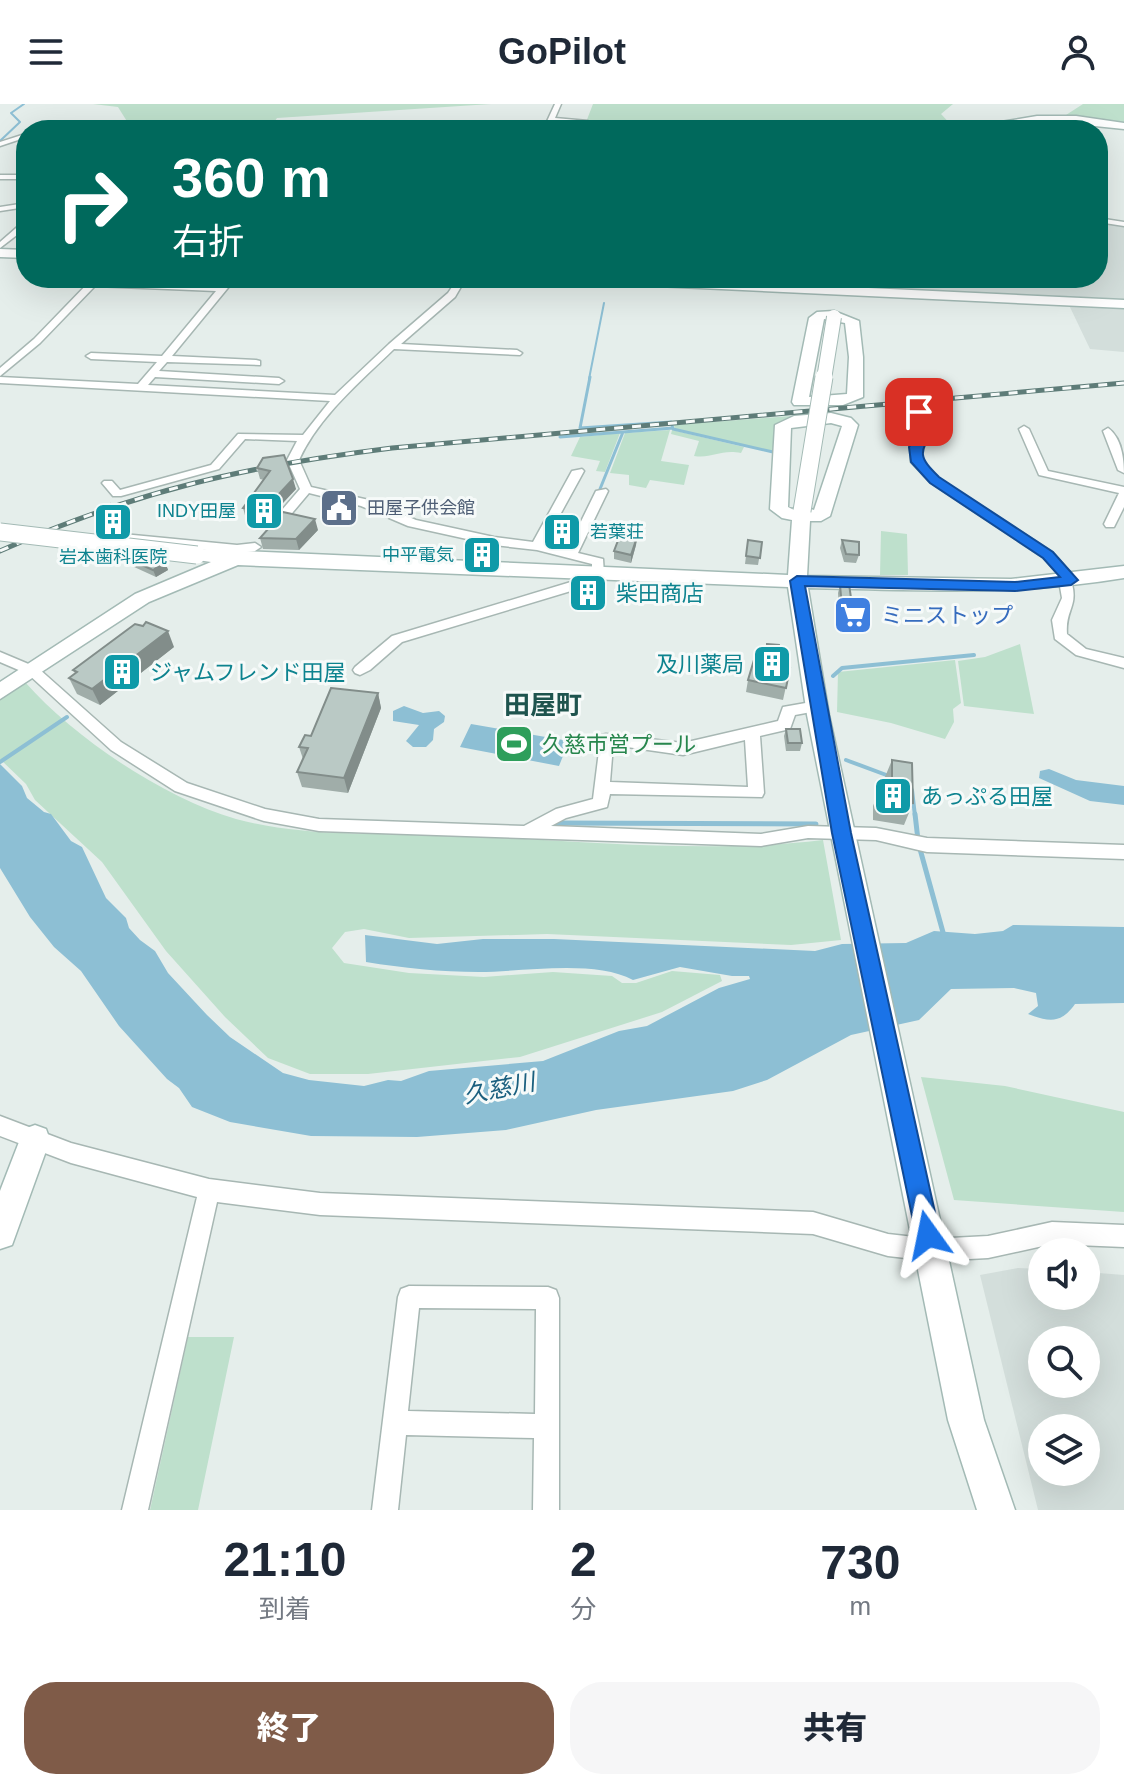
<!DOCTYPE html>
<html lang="ja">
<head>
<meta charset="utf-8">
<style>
  body { margin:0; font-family:Arial,"Noto Sans JP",sans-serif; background:#f6f6f7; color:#1f2937; height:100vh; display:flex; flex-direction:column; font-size:30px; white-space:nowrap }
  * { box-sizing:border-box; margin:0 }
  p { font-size:26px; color:#747a83 }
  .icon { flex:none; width:44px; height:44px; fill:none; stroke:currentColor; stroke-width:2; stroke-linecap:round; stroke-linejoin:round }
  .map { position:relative; height:1406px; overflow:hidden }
  .details { display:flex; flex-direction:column; background:#fff; flex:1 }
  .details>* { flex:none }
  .top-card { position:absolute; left:16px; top:16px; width:1092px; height:168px; border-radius:32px; box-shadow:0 8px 32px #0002; background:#00695c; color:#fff; overflow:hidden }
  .tools { position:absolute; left:1028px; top:1134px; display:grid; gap:16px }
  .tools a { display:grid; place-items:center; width:72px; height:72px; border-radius:50%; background:#fff; box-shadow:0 8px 32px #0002; font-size:40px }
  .pin { position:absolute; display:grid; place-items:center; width:68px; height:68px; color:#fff; margin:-34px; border-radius:16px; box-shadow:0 4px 12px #0006 }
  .me { position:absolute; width:88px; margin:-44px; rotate:348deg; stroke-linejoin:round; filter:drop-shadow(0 0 6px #0008) }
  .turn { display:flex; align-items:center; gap:28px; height:168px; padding:0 24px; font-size:36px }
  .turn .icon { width:104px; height:104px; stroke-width:2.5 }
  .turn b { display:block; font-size:56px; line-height:68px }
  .eta { display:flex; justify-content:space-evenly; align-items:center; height:136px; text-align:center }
  .eta b { font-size:48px; font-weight:800; line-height:56px }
  .action { display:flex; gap:16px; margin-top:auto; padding:16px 24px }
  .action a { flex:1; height:92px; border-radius:32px; background:#7f5b48; color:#fff; font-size:32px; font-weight:800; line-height:92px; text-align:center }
  .action a+a { background:#f6f6f7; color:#1f2937 }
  header { display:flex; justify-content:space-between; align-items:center; height:104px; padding:0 24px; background:#fff; font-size:36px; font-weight:800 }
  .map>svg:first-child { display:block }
</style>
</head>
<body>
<header><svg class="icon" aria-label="menu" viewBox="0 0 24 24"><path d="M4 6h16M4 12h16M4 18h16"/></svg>GoPilot<svg class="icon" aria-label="person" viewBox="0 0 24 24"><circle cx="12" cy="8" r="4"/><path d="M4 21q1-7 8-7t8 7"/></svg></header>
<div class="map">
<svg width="1124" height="1406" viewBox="0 0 1124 1406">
  <rect width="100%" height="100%" fill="#e5eeeb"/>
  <path fill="#d3dedb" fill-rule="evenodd" d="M1098 119 1124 123V195L848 182 841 179 840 174H1098Z
    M1068 199 1124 202V248L1090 245Z
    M1018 1164 1042 1165V1192H1086V1168L1124 1171V1406H1038L980 1171ZM1042 1236H1086V1280H1042ZM1042 1324H1086V1368H1042Z"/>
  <path fill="#bee0cc" d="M93 0H491L277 14 272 21 239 26H113L128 19 118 3Z
    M593 0H953L941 10 956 26H583Z
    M1083 0H1124V20L1066 11Z
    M804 311 778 321 772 347 675 325 674 321Z
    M670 326 661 357 689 361 684 381 650 376 646 384 629 381V371L610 369 625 329Z
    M672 326 744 343 741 349C720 345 712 355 694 352L699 337 671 330Z
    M620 329 605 368 596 367 600 357 571 352 580 333Z
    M881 427 907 430 908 471H880Z
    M1020 540 1034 610 964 602 958 557 985 553Z
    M955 556 961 599 953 605 954 618 945 635 891 619 837 608 838 568Z
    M25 578C74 634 164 694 236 715 304 733 373 729 441 731 569 735 696 751 823 736L841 836 791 841 547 830 409 834 364 825 345 828 332 844 344 859 409 869 484 873 553 868 612 872 622 879H636L672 867 720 871 722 877 662 908 520 953 368 970H310L268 954 225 913 166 847 102 758 35 696 26 680 0 655V595Z
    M921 973 1005 982 1124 1008V1108L954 1096Z
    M188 1233H234L198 1406H150Z"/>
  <path fill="#8dbfd4" d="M404 602 423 609 439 607 445 612 444 618 434 625 433 636 426 643H413L406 637 419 621 393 617V607Z
    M471 620 569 637 559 662 460 643Z
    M0 660 22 682 27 694 44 708 51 710 71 737 82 743 106 794 126 814 129 824 140 836 155 847 168 869 207 911 230 933 283 969 309 976 364 982 388 976 401 977 429 967 543 957 619 927 647 922 719 884 750 875 749 872H732L680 863 633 876C594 855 523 868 479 868 441 868 403 864 366 858L365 831 437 840 483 835H554L815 847 842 840 906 839 934 827 975 830 1003 827 1013 821 1124 823V899L1075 900C1061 920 1049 918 1028 910L1038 902 1036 889 1014 884 951 885 919 916 851 931 767 976 733 987 596 1006 506 1026 417 1033 311 1032 230 1018 192 1003 179 984 167 975 119 922 81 867 54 843 30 813 0 764Z
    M1049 665 1076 676 1124 682V701L1090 697 1039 674 1040 667Z"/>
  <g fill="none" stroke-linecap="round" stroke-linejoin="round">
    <path stroke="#8dbfd4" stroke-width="2" d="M0 37 20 18 11 9 24 0
      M589 275 604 199"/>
    <path stroke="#8dbfd4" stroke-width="3" d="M590 273 580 324 671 318
      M672 321 673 325 773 348
      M560 333 673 324
      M600 385 623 328"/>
    <path stroke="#8dbfd4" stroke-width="4" d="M833 572 842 564 974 551
      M846 656 889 672
      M0 658 67 613
      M912 686 915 712"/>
    <path stroke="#8dbfd4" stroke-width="5" d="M915 710 918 736
      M553 719 816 720
      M920 745 944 832"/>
    <g stroke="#a7b7b3" stroke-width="3">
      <path id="street" d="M555 0H561L555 14 588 17 553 18 549 26H543Z
        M22 31 24 34 0 42V38Z
        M0 71H26V75H0Z
        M26 99V103L0 107V103Z
        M1098 114 1124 118V122L1098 118Z
        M23 118H26V124L0 144V138Z
        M93 174H102L100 177 220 182 227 174H236L172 252 256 256 260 257V261L167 258 159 267 279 274 284 277 279 280 155 273 148 281 335 291 389 240 448 189 458 174H466L455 193 401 240 517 246 522 249 520 251 394 245C360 278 319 312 299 356L311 383 369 396 416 416 494 433 533 438 572 367 582 365 584 367 544 440 567 446 596 387 606 385 608 387 578 449 603 455 604 471 594 480 402 538 370 566 360 571 355 569 353 566 355 563 392 532 584 474 592 469V460L537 446 494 441 408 422 361 402 309 389 277 427H269V421L300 385 287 356 297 337 245 335 219 365 121 392H113L102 379 104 377H112L120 386 211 361 238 330 303 331 330 297 0 279V273L138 280 157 258 91 255 86 252 91 249 162 252 216 187 95 182 40 239 0 272V264L34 235Z
        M915 306H923L933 325C917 349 918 353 938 374L1052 448 1077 476 1072 480C1078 503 1065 506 1067 530L1086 545 1124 554V564L1076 551 1055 535 1052 516 1062 494 1059 477 1062 474 1044 454 930 378 911 358 910 343 923 325 914 308Z
        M1024 322 1029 325 1048 367 1124 383V403L1114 423H1106L1104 420 1119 389 1039 371 1019 325Z
        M1108 324C1121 333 1124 354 1124 369L1118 366 1103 327Z
        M123 430 237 441 255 439 261 443 255 447 237 449 126 438 117 452H109L107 449 119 431Z
        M0 548 38 564 121 638 187 679 265 705 319 715 524 722 556 705 593 695 601 631 606 630 683 639 778 617 783 603 817 597 822 598 824 602 822 606 795 611 790 625 760 632 764 689 762 693 610 690 607 703 566 714 551 722 761 730 808 722 876 724 927 734 1124 741V755L927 748 876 736 808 734 761 742 319 727 264 717 175 687 111 646 28 570 0 558ZM745 636 748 683 610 678 613 641 683 651Z
        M0 1012 71 1039 209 1075 320 1089 813 1108 888 1130 932 1135 988 1132 1052 1118 1124 1121V1143L1052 1140 988 1154 932 1157 888 1152 813 1130 320 1111 217 1098 148 1406H122L197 1093 71 1059 0 1032Z
        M409 1182 548 1183 556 1186 559 1194V1406H533L534 1334 406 1331 398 1406H372L398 1193 401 1185ZM419 1204 536 1205 535 1310 408 1307Z"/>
    </g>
    <g stroke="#a3bab5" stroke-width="3">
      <path id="secondary" d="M1037 12H1076L1124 19V25L1056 18 987 26 1001 18Z
        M0 145 26 146V154L0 153Z
        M564 174H655L1124 196V204L571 178Z
        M834 207 859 217 863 253V293L843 301H794L792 298 809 214 817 208ZM824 215 845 219 849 253 847 290 809 293Z
        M831 309 851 314 858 321 830 412 821 417H810L807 472 1011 475 1124 462V474C1019 492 914 486 808 484L829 611 984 1316 1015 1406H977L948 1316 807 611 788 483 238 461 149 498 0 595V578L135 490 211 458 190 455 188 451 197 445 788 471 792 416 782 414 770 405 775 321 794 312ZM831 319 842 322 814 406 802 402 792 405 788 403 791 324Z
        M35 1021 46 1025 50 1036 12 1141 0 1145V1087L24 1025Z"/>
    </g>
    <use href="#street" fill="#fff" fill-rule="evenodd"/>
    <use href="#secondary" fill="#fff" fill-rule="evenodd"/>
    <g stroke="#5e7c78" stroke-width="5">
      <path id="rail" d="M0 447C135 387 246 362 392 344L1124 279"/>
    </g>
    <use href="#rail" stroke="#f6faf9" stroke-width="3" stroke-dasharray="9" stroke-linecap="butt"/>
    <g stroke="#a3bab5" stroke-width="16" stroke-linecap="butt">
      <path id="secondary-bridge-far1" d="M824 275 834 213"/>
    </g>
    <g stroke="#a3bab5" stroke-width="19" stroke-linecap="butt">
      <path id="secondary-bridge" d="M802 407 824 273
        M0 428 197 451"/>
    </g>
    <use href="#secondary-bridge-far1" stroke="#fff" stroke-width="14"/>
    <use href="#secondary-bridge" stroke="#fff" stroke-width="17"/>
  </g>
  <path fill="#a0ada9" d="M263 354 296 385 266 417 246 415 243 404 264 376 260 375 257 364Z
    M318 426 299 446 263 445 260 434Z
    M633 432 637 433 636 441 631 459 614 455V447Z
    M748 436 762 438 758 461 745 460Z
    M842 436 859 451 856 459 844 458 840 444Z
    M117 450 165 458 168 466 156 473 121 457Z
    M840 481 851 494 868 509 866 517H853L852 523 840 522 838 489Z
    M767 540 783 562 790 564 783 596 746 588 748 576 764 559Z
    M174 543 100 601 77 590 69 574 75 569 73 566Z
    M378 589 381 604 348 689 302 683 297 668 303 655 299 643 311 632Z
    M786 625 802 639 800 647H786L784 632Z
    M892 656 913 699 904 721 873 716V702Z"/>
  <path fill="#828d8a" d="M293 375 296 385 266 417 263 407Z
    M120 415 123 423 109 427 106 419Z
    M315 415 318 426 299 446 296 435Z
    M637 433 636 441 631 459V451Z
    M165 458 168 466 156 473 153 466Z
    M168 527 174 543 100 601 92 585Z
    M378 589 381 604 348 689 344 674Z"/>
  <path fill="#bac9c5" stroke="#828d8a" stroke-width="2" d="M1071 20 1087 23 1085 26H1065Z
    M284 351 293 375 263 407 243 404 270 367 257 364 263 354Z
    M110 400 120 415 106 419 97 404Z
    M283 408 315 415 296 435 260 434Z
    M622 426 634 428 632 432 637 433 631 451 614 447Z
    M748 436 762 438 760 454 746 452Z
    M842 436 859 438V451L846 450Z
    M118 446 148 450 165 458 153 466 117 450Z
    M849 480 851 494 868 496V509H853L854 515 843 514 840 481Z
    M146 518 168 527 92 585 69 574 77 568 73 566 135 520 143 522Z
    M767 540 779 541 783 562 790 564 786 584 748 576 754 556 767 559Z
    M331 584 378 589 344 674 297 668 308 644 299 643 305 631 311 632Z
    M786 625H800L802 639H788Z
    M892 656 912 659 913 699 882 694V680L892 681Z"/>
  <path fill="#1a73e8" stroke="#114b97" stroke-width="2" d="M919 305 924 306 934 325C918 350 919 353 939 373L1053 448 1078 476 1071 481 1015 487 805 482 851 729 940 1131 937 1139 928 1143 919 1139 916 1131 832 729 790 477 797 472 1015 478 1060 473 1043 454 930 379 911 358 909 343 921 325 913 308Z"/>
  <defs>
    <g id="civic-square" transform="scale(2)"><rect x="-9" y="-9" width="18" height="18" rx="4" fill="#5c6f8a" stroke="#f6faf9"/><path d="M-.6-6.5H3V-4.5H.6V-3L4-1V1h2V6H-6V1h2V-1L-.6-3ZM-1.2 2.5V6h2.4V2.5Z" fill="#fff"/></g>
    <g id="building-square" transform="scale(2)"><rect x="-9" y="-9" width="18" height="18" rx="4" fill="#0f9aa8" stroke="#f6faf9"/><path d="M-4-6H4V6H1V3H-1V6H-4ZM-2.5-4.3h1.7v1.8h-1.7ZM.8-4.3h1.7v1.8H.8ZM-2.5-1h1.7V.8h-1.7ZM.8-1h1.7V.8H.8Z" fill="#fff"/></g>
    <g id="supermarket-square" transform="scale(2)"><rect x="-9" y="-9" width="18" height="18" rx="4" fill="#3f7fe0" stroke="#f6faf9"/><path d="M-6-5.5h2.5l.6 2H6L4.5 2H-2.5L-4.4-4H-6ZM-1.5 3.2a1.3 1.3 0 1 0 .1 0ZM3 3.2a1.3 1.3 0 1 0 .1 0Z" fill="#fff"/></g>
    <g id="stadium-square" transform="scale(2)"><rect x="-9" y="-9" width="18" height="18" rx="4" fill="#2e9e5b" stroke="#f6faf9"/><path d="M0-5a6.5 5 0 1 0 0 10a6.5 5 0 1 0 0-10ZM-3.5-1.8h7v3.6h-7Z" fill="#fff"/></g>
  </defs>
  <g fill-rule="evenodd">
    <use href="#civic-square" x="339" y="404"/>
    <use href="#building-square" x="264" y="407"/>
    <use href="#building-square" x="113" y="418"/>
    <use href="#building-square" x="562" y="428"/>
    <use href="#building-square" x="482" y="451"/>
    <use href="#building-square" x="588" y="489"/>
    <use href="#supermarket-square" x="853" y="511"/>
    <use href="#building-square" x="772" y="560"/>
    <use href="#building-square" x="122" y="568"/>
    <use href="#stadium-square" x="514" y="640"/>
    <use href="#building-square" x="893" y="692"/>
  </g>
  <g text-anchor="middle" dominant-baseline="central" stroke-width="6" stroke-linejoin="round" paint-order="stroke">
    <g font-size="18" fill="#4e5e75" stroke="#f6faf9" text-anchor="start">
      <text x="367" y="404">田屋子供会館</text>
    </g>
    <g font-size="18" fill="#0d838f" stroke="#f6faf9" text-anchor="end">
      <text x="236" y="407">INDY田屋</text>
      <text x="590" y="428" text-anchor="start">若葉荘</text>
      <text x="454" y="451">中平電気</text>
      <text x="113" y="453" text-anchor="middle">岩本歯科医院</text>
    </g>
    <g font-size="22" fill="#0d838f" stroke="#f6faf9" text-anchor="start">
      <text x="616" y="489">柴田商店</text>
      <text x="744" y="560" text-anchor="end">及川薬局</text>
      <text x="150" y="568">ジャムフレンド田屋</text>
      <text x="921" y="692">あっぷる田屋</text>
    </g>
    <g font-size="22" fill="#366cbe" stroke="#f6faf9" text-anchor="start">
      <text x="881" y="511">ミニストップ</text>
    </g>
    <g font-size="22" fill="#27864d" stroke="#f6faf9" text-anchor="start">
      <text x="542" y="640">久慈市営プール</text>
    </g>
    <g font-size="24" font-style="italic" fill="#1b607f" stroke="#f6faf9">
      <text transform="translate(499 984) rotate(-11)">久慈川</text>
    </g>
    <g font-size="26" font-weight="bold" fill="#1e544e" stroke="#f6faf9">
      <text x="543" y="601">田屋町</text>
    </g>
  </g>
</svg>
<div class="tools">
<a><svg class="icon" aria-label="sound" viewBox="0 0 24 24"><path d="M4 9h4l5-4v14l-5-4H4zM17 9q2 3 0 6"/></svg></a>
<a><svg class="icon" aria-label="search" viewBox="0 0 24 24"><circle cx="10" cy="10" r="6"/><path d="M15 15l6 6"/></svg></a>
<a><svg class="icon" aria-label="layers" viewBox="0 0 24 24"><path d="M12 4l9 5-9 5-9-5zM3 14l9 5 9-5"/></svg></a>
</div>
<div class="pin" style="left:919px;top:308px;background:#d93025"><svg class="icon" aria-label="arrive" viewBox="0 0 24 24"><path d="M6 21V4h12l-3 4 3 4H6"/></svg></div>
<svg class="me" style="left:928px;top:1131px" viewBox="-20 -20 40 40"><path d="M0-17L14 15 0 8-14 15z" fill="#1a73e8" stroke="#fff" stroke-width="4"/></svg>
<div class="top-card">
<div class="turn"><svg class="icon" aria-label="right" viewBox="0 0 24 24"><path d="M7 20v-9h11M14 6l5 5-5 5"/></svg><div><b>360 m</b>右折</div></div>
</div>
</div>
<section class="details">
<div class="eta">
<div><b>21:10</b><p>到着</p></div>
<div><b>2</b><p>分</p></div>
<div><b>730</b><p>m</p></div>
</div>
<div class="action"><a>終了</a><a>共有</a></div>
</section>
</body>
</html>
